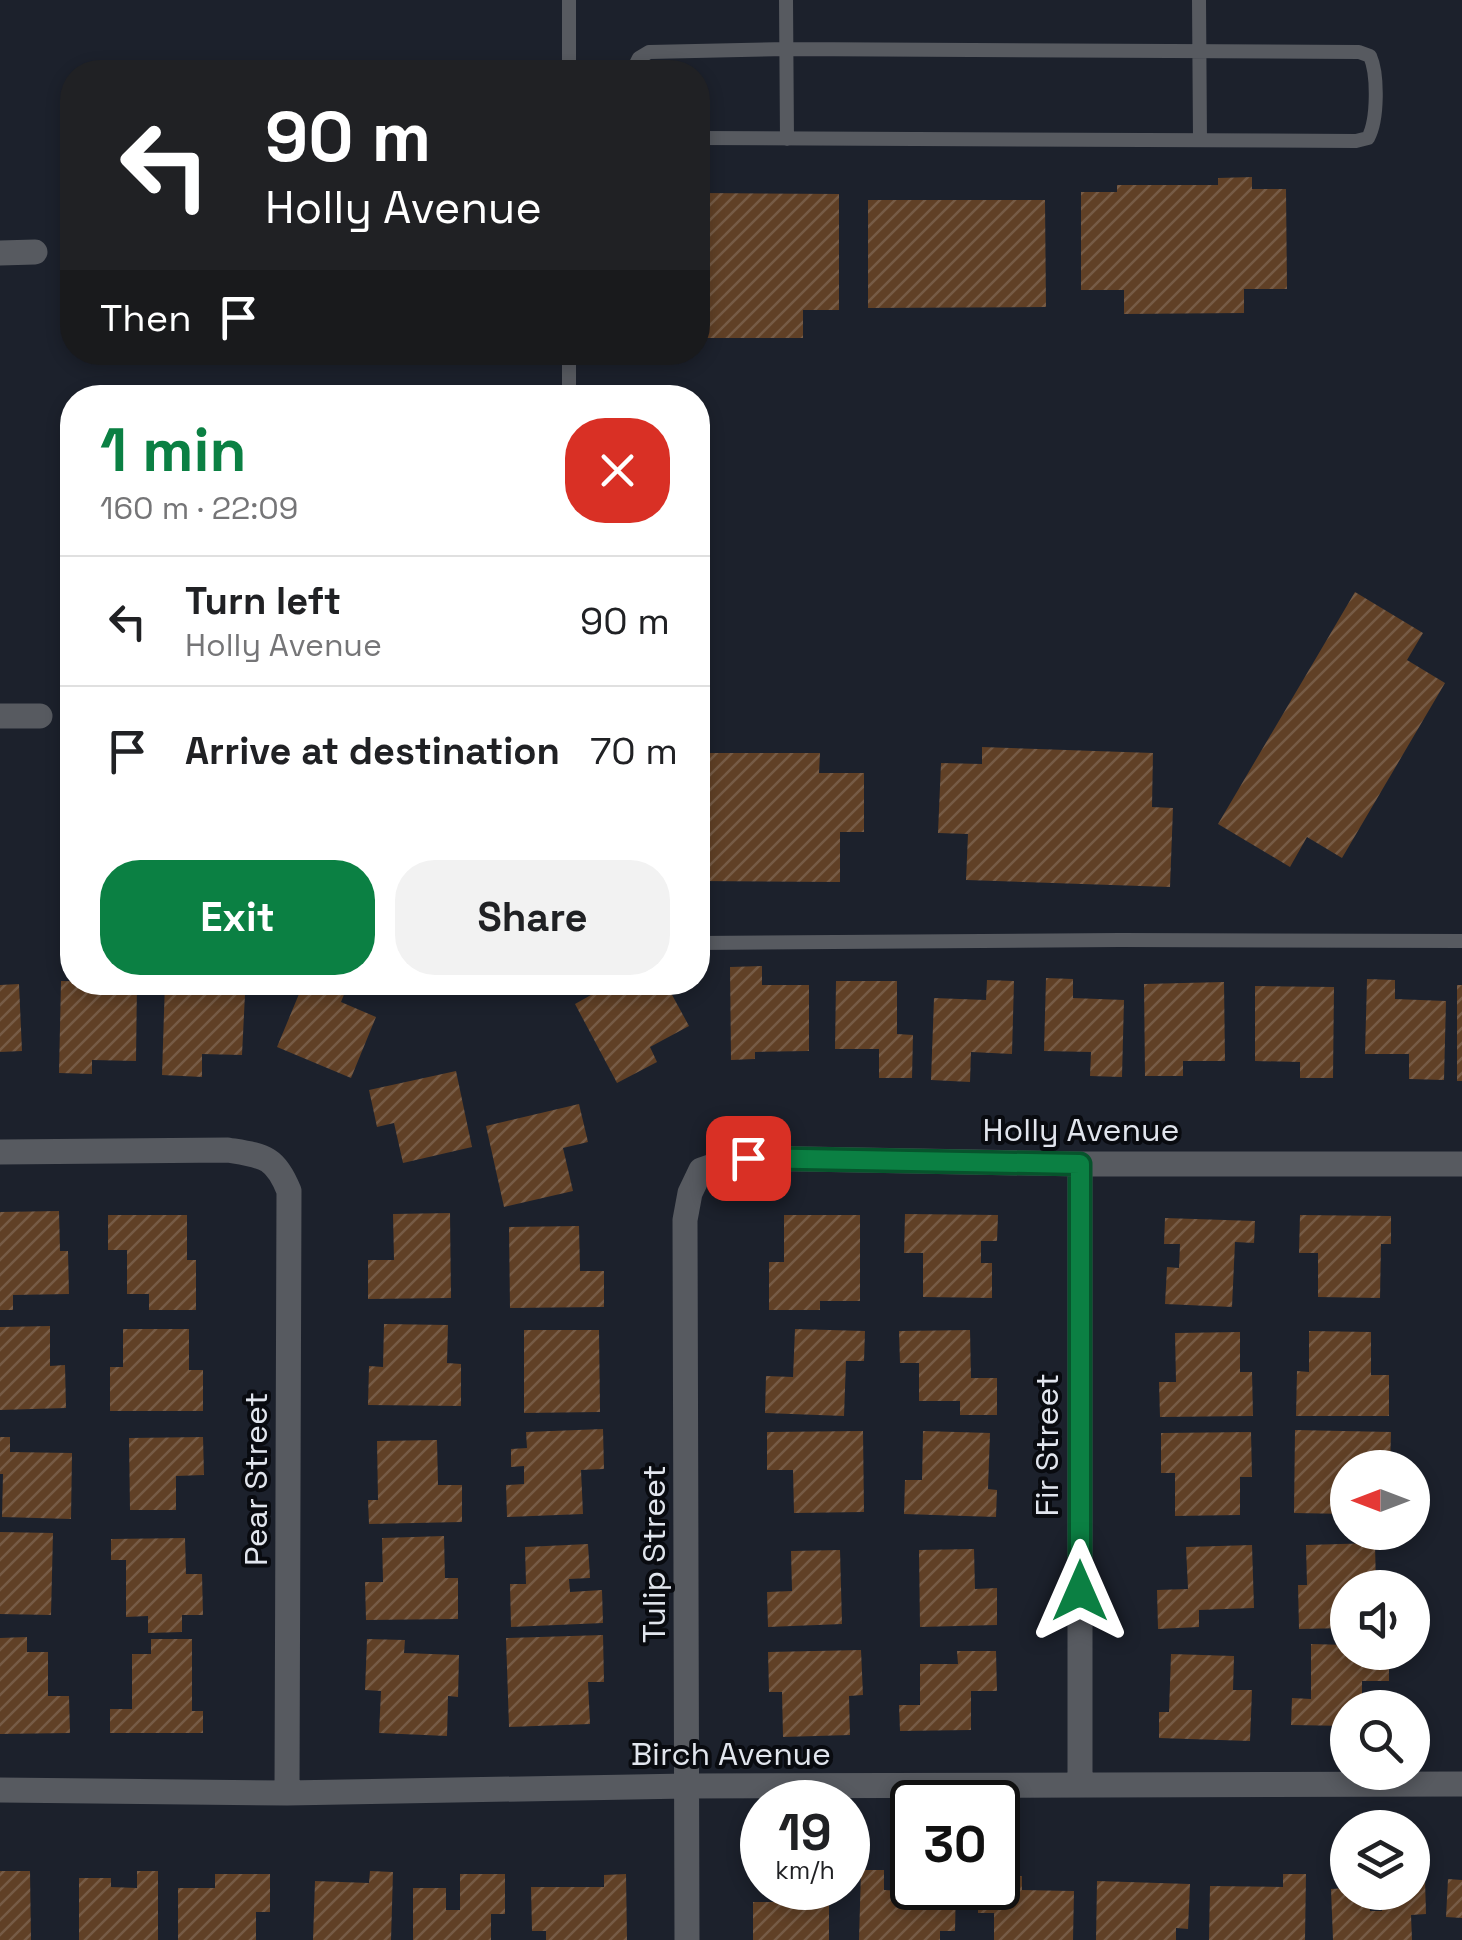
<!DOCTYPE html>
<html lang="en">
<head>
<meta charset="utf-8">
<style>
  body { margin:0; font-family:"Space Grotesk",sans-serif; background:#f2f2f2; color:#202124; height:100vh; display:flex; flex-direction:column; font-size:38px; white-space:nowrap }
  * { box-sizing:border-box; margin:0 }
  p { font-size:32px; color:#757577 }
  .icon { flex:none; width:55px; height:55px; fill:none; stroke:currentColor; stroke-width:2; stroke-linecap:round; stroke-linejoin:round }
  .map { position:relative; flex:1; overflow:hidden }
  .drawer { position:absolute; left:60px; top:385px; width:650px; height:610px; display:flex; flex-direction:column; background:#fff; border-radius:40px; box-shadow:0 5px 15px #0003 }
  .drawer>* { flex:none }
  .top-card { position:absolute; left:60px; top:60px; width:650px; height:305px; border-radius:40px; box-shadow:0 5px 15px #0003; background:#202124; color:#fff; overflow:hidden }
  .needle { width:65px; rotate:270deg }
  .buttons { position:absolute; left:1330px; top:1450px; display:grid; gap:20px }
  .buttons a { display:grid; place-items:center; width:100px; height:100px; border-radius:50%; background:#fff; box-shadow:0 5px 15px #0003; font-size:50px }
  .speed { position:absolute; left:740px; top:1780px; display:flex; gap:20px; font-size:50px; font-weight:700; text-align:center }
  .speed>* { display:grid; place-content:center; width:130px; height:130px; border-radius:50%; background:#fff; box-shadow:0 5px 15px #0003; line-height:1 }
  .speed small { font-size:25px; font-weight:400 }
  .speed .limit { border:5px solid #111; border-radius:15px; background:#fff; color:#111 }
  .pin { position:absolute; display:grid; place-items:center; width:85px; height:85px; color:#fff; margin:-42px; border-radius:20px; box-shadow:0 5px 15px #0006 }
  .me { position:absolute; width:110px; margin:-55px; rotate:0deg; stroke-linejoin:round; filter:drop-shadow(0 0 8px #0008) }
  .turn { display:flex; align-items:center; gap:35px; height:210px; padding:0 40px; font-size:45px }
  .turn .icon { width:130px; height:130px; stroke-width:2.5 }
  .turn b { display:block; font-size:70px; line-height:85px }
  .then { display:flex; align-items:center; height:95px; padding:0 40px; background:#0003; gap:20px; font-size:38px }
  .round { display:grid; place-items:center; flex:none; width:105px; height:105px; border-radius:40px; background:#f2f2f2 }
  .summary { display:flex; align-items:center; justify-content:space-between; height:170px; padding:0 40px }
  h1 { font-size:60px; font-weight:700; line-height:75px; color:#0b8043 }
  .cta { display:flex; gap:20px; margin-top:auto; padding:20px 40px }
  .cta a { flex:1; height:115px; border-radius:40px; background:#0b8043; color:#fff; font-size:40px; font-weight:700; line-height:115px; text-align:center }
  .cta a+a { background:#f2f2f2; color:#202124 }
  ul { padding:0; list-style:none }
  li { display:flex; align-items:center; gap:30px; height:130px; padding:0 40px; border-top:2px solid #e0e0e0 }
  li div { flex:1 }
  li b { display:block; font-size:38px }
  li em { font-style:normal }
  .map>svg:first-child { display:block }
</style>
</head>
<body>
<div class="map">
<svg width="1462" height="1940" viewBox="0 0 1462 1940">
  <defs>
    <pattern id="building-hatch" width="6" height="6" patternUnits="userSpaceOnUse" patternTransform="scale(2.5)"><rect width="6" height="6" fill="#604026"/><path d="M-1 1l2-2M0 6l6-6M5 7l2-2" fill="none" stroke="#765b46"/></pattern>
  </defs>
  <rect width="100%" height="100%" fill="#1c212c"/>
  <path fill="url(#building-hatch)" d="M1252 177V189H1286L1287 289H1244V313L1124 314V290H1081V192H1117V185H1218V178Z
    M701 193 839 194V310H803V338H698V203H701Z
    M868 200H1045L1046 307 868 308Z
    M1355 592 1423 633 1407 660 1445 683 1342 858 1307 837 1290 867 1218 824Z
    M982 747 1153 753 1152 807 1173 808 1170 887 966 880 968 834 938 833 941 763 982 764Z
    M698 753H820L819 773H864V832H840V882L698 881Z
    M762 966V985H809V1051L755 1052V1059L731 1060 730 967Z
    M1046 978 1073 979V998L1124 1000 1122 1077 1090 1076 1091 1052 1044 1051Z
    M1367 979 1395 980V999L1446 1001 1444 1080 1409 1079V1054H1365Z
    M987 980 1014 981 1012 1054 971 1052 970 1082 931 1080 934 998 986 1000Z
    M61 981 137 982 136 1061 92 1060V1074L59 1073Z
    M836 981H897V1034L913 1035 912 1078H879V1049H835Z
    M165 982H207L206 992 245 994 242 1055 202 1054V1077L162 1075Z
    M304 982H349L341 1002 376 1017 351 1078 277 1047Z
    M614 982H665L689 1026 650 1047 657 1062 617 1083 575 1004Z
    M1224 982 1225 1061H1183V1076H1145L1144 984Z
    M19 984 22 1051 0 1052V985Z
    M1457 985H1462V1081H1457Z
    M1255 986 1334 987 1333 1078H1300V1062L1255 1061Z
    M456 1071 472 1147 403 1163 394 1123 377 1127 369 1090Z
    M579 1104 588 1142 563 1148 573 1191 504 1207 486 1126Z
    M59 1211 60 1251H68L69 1294 13 1295V1310H0V1212Z
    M450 1213 451 1298 368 1299V1260H394L393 1214Z
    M905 1214 998 1215 997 1241H981V1263H992V1298L923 1297V1253H904Z
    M108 1215H187V1260H196V1310H149V1294H127V1250H108Z
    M784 1215H860V1301H820V1310H769V1262H784Z
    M1300 1215 1391 1216V1244H1381L1380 1298 1318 1297V1253H1299Z
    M1165 1218 1255 1221 1254 1243 1235 1242 1232 1307 1165 1304 1167 1267 1179 1268 1180 1244H1164Z
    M579 1226 580 1271H604V1307L510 1308 509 1227Z
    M384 1324 448 1325 447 1363 461 1364V1406L368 1405 369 1366 383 1367Z
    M50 1326V1366L65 1365 66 1408 0 1410V1327Z
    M123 1329H189V1370H203V1411H110V1367H123Z
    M795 1329 865 1331 864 1361H846L844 1416 765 1413 766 1376 793 1377Z
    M524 1330H599L600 1412 524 1413Z
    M970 1330 971 1378H997V1415H960V1401H919V1363H900L899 1331Z
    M1309 1331 1371 1332V1375H1389V1416H1296L1297 1371 1309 1372Z
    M1240 1332V1372H1252L1253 1416 1160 1417 1159 1382H1176L1175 1333Z
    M603 1429 604 1469 581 1470 583 1514 507 1517 506 1485 524 1484V1466L511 1467V1449L527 1448 526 1432Z
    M1295 1430 1391 1432 1390 1468H1348V1514L1294 1513Z
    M863 1431 864 1512 794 1513 793 1470H767V1432Z
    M923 1431 990 1433 988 1489 997 1490 996 1517 904 1514 905 1480H922Z
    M1251 1432 1252 1477H1240V1515L1175 1516V1473H1161V1433Z
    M0 1437H10V1452L72 1453 71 1519 2 1517 3 1474H0Z
    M203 1437 204 1475 176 1476V1510H130L129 1438Z
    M437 1440 438 1485H462V1522L369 1524 368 1500H378L377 1441Z
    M0 1532 53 1533 51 1615 0 1614Z
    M444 1536 445 1578H458V1619L366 1620 365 1582H383L382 1538Z
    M185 1538 186 1574H202L203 1615H182V1632L148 1633V1616L126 1617V1560H111V1539Z
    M1375 1543 1376 1588H1348V1628L1299 1629 1298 1585H1307L1306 1545Z
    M588 1544 590 1578 569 1579 570 1592 602 1590 603 1623 511 1627 510 1584H526L525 1547Z
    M1252 1545 1254 1608 1199 1610V1627L1158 1629 1157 1590 1188 1589 1186 1547Z
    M974 1549 975 1589 997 1588V1625L920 1627 919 1550Z
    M840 1550 842 1624 768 1627 767 1592 792 1591 791 1551Z
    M603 1635 604 1682H588L590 1724 509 1727 506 1638Z
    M27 1637V1652H48V1696H69L70 1733 0 1734V1638Z
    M151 1639H192V1711H203V1733H110V1709H132V1654H151Z
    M367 1639 405 1640 404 1653 459 1655 458 1697 448 1696 447 1736 379 1733 381 1691 365 1690Z
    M1311 1644 1348 1645V1652H1389V1681H1362V1708H1348V1726L1291 1725 1292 1698 1311 1699Z
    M861 1650 863 1695 849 1696 850 1735 783 1737 782 1692H769L768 1652Z
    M957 1651H996L997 1691H971V1730L900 1731 899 1705H920V1664H958Z
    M1171 1654 1234 1656 1233 1690H1252L1250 1741 1159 1738V1712H1169Z
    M861 1870H884V1890L905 1891V1883L912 1884V1888H956L955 1931H940V1940H859Z
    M0 1871H30L31 1940H0Z
    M137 1871H158V1940H79V1878H111V1887L137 1888Z
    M370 1871 393 1872 391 1940H313L315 1881 369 1883Z
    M215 1874H270V1912H256V1940H178V1888H215Z
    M460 1874H505V1914H491V1940H413V1888H446V1910H460Z
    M626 1874 627 1940H546V1931H532L531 1887H604V1875Z
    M1283 1874H1306L1305 1940H1209L1210 1886 1283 1887Z
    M998 1876H1022V1890L1074 1891 1073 1940H994V1913H978V1888H998Z
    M1412 1878H1425L1426 1914 1411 1915 1412 1940H1333L1331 1889 1348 1888V1892H1369L1370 1911H1382V1892H1412Z
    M1448 1879 1462 1880V1918L1446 1917Z
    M1097 1881 1190 1884 1188 1929 1176 1928V1940H1096Z
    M796 1888H829V1940H753V1902H796Z"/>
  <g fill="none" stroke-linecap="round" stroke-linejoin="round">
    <path stroke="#575a60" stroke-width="14" d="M786 0 787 139
      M1199 0 1200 140
      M569 72V0
      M632 72 639 58 649 52 787 49 1359 52 1370 56C1378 74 1378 120 1368 138L1356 141 698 138
      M569 398V352
      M698 943 1120 940 1462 941"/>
    <path stroke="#575a60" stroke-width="25" d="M0 253 35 252
      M0 716H40
      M0 1152 228 1150C264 1156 275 1156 289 1191L287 1793
      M1080 1164V1785
      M0 1790 287 1793 687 1786 1462 1784
      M687 1940 685 1220 690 1193 701 1170 724 1162 749 1158 1080 1164H1462"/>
  </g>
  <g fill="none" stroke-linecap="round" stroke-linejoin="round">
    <g stroke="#07532c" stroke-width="25">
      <path id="route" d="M748 1158 1080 1164V1591"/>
    </g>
    <use href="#route" stroke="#0b8043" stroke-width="18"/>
  </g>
  <g text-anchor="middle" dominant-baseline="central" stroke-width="8" stroke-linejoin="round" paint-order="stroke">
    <g font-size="32" fill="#e1e5ed" stroke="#090b10">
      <text x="1081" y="1130">Holly Avenue</text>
      <text transform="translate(1047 1445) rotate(-90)">Fir Street</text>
      <text transform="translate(256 1479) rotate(-90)">Pear Street</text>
      <text transform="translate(654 1554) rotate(-90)">Tulip Street</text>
      <text x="731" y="1754">Birch Avenue</text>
    </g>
  </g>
</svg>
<div class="buttons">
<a><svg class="needle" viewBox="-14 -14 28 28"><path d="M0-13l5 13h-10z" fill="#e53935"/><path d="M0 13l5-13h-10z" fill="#757577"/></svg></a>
<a><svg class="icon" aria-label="sound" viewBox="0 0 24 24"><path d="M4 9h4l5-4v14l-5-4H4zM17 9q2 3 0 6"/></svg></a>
<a><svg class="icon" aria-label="search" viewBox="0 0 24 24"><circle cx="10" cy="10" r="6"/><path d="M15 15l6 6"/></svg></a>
<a><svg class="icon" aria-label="layers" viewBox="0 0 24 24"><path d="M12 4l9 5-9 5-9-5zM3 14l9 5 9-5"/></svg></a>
</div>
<div class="speed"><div>19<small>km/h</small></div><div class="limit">30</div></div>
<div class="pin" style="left:748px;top:1158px;background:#d93025"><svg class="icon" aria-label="arrive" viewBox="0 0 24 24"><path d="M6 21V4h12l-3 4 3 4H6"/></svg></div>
<svg class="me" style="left:1080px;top:1591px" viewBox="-20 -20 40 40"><path d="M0-17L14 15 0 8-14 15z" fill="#0b8043" stroke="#fff" stroke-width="4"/></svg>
<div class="top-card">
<div class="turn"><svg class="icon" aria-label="left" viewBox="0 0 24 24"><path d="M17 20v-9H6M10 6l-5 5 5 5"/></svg><div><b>90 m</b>Holly Avenue</div></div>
<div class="then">Then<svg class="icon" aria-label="arrive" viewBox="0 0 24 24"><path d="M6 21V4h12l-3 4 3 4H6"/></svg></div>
</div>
<section class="drawer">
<div class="summary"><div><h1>1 min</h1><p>160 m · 22:09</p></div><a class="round" style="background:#d93025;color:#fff"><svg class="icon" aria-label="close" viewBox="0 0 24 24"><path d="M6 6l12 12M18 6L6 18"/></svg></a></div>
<ul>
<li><svg class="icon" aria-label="left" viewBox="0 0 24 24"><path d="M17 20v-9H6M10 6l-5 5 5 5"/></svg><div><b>Turn left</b><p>Holly Avenue</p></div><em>90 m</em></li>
<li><svg class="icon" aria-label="arrive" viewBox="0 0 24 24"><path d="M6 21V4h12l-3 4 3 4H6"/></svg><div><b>Arrive at destination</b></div><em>70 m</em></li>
</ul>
<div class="cta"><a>Exit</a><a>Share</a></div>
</section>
</div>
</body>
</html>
